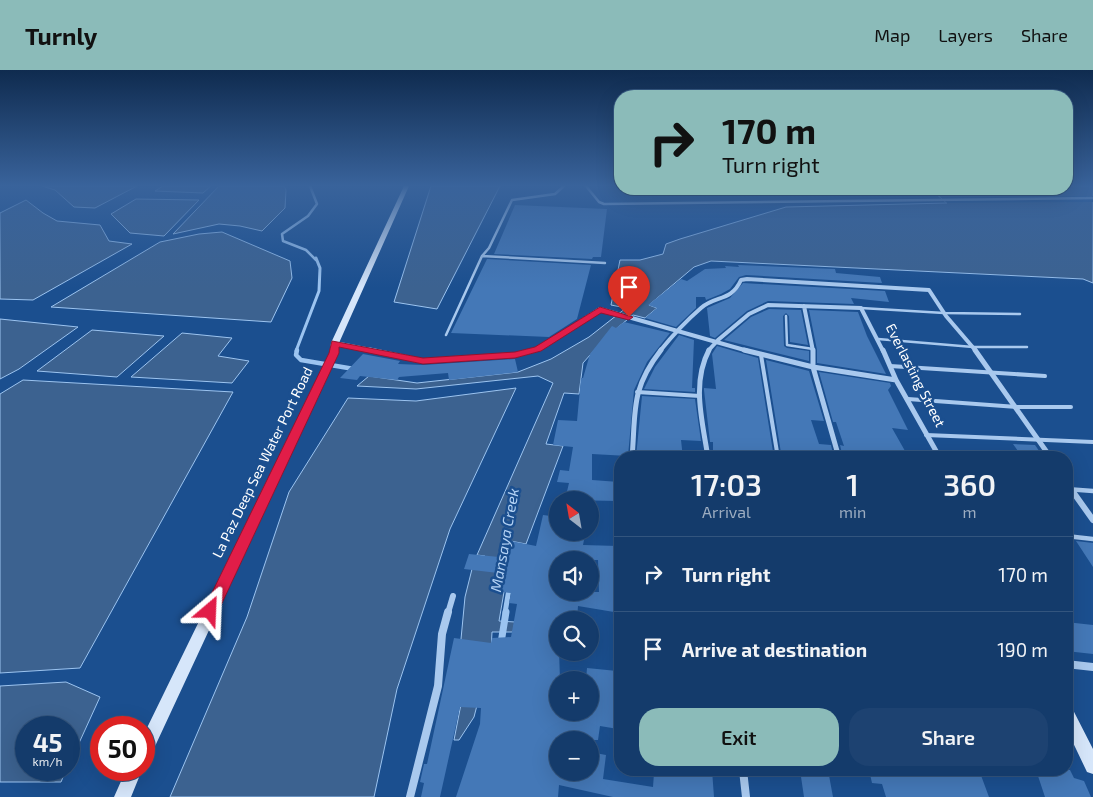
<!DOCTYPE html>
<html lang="en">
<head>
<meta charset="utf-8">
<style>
  body { margin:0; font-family:"Exo 2",sans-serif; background:#1d4271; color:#f1f3f6; height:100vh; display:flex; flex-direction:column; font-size:19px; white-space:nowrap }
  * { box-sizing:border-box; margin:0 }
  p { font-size:16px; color:#9dadc1 }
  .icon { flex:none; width:28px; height:28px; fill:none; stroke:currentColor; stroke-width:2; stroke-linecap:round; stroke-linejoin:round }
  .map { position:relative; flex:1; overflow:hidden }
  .side { position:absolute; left:614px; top:381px; width:459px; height:325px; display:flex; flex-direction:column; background:#143b6b; border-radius:20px; box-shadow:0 5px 20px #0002,0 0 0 1px #33557e }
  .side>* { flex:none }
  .hud { position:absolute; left:614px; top:20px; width:459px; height:105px; border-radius:20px; box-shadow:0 5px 20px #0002,0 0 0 1px #33557e; background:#8bbbb9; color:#111; overflow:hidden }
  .needle { width:32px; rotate:329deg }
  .fabs { position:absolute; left:549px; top:421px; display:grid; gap:10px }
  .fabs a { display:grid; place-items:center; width:50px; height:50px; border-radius:50%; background:#143b6b; box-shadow:0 5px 20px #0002,0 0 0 1px #33557e; font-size:25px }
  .speed { position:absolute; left:15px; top:646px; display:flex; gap:10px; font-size:25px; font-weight:700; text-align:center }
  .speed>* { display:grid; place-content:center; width:65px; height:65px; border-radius:50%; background:#143b6b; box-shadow:0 5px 20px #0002,0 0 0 1px #33557e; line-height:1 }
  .speed small { font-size:12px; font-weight:400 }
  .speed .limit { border:8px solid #d22; background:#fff; color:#111 }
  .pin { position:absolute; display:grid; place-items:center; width:42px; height:42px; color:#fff; margin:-51px -21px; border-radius:50% 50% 50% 0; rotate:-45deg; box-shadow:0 0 5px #0007 }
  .pin .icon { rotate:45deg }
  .me { position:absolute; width:55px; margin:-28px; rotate:26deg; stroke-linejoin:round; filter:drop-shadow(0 0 4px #0008) }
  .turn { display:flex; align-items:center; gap:18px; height:105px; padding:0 25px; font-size:22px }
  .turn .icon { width:65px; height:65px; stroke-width:2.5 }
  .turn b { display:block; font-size:35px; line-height:42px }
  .eta { display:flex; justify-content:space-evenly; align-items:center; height:85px; text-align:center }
  .eta b { font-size:30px; font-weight:600; line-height:35px }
  .action { display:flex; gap:10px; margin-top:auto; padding:10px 25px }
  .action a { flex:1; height:58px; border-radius:20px; background:#8bbbb9; color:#111; font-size:20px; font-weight:600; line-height:58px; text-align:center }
  .action a+a { background:#1d4271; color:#f1f3f6 }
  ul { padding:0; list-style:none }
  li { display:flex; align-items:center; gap:15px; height:75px; padding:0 25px; border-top:1px solid #33557e }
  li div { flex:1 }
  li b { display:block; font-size:19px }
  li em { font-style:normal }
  header { display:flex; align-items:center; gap:30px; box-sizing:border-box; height:70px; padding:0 25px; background:#8bbbb9; color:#111 }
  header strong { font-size:24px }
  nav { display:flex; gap:28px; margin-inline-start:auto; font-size:18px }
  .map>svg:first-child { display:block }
</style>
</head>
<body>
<header>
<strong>Turnly</strong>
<nav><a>Map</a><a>Layers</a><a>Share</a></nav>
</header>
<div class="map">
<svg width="1093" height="727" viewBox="0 0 1093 727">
  <rect width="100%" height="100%" fill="#1b4f8f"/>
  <path fill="#3c6290" stroke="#9cc4f0" d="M42 116H137L95 138 74 137 55 120Z
    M163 116H211L203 123 155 121Z
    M219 116H284L286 120 285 138 262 161 240 156 219 154 173 164Z
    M431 116H500L437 239 394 232Z
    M1066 116H1093V213L1083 209 711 191 694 197 649 235 657 238 645 248 633 245 606 267 583 293 579 324 564 323 546 374 563 376 526 474 505 470 501 481 495 521 504 522 499 551 515 552 513 562H492L491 581 474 647 459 670H454L462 629 461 569 465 527 472 499 485 486 477 485 553 313 538 306 416 319 357 316 369 306 417 313 518 302 551 289 589 267 626 238 611 235 620 190H640L663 184 666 174 680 169 786 137 947 133 930 119H1066Z
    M136 129 199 130 164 166 130 163 111 144Z
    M26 130 43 143 57 151 100 155 109 171 132 174 33 230 0 229V143Z
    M222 162 290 191 292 208 271 252 51 237 160 172 199 164Z
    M0 249 78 257 19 299 0 309Z
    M92 260 164 266 117 307 37 301Z
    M182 263 232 268 218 286 249 291 232 313 131 307Z
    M23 310 233 322 80 598 0 603V324Z
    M516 318 450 459 397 619 374 727H170L247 547 289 422 348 328 416 331Z
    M66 612 100 627 69 695V658H26V700H66L61 712H0V616Z"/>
  <path fill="#1b4f8f" d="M1093 126V132L947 133 940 127Z"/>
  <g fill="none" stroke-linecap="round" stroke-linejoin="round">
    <path stroke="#9cc4f0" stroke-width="2.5" d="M310 116 317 134 308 146 282 164 283 171 306 180 316 190"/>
    <path stroke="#9cc4f0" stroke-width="3" d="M296 281 319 221 320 198 316 188"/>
    <path stroke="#9cc4f0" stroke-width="4.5" d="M297 280 296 285 301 290 354 299"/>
    <path stroke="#9cc4f0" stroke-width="5" d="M505 543 509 519"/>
    <path stroke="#9cc4f0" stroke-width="7" d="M501 573 506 542"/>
  </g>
  <path fill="#4478b7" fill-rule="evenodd" d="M515 135 607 139 601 187H593L592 189 494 184Z
    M487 189 591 195 577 249 549 267 451 263Z
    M738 195 835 199 836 203 880 207 882 213 746 205 739 207 730 219 721 224 706 230 705 227H696V238L676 257 645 248 657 238 648 235 681 209 687 211 705 199 726 198 725 196 739 197Z
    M743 213 885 221 889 232 851 228 854 234 768 231 747 241 715 268 710 266 707 238 730 228Z
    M769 239 801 240 808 275 790 272 789 246 786 243 783 246 784 276 787 278 809 281V291L724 270 751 247Z
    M809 240 858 242 867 266 886 304 817 293V280Z
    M624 252 670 263 647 292 634 320 628 386 592 384V410L619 412 618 431 565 430 569 413 557 412 560 400 569 401 573 377 553 375 558 350 577 351 581 308H583L590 284 612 256 616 258Z
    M679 265 694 270 692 318H695V322L644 319 655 297Z
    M717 276 758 288 774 388H713V372H710L704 320V318L716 319 712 284Z
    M363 284 400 291 398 294 423 295 515 289 518 302 449 310 448 303 399 307 397 310 360 306 357 310 340 308Z
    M766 290 809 301 824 351 811 350 819 374 831 375 834 388 796 386 781 383Z
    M819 302 890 313 891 316 888 320 908 360 892 358 909 388H843L840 375 844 376 836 352H833Z
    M642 326 695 329 701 371 681 370 683 388 636 387Z
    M1013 374 1035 375 1044 388H1023Z
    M543 445 558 447V462L585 465 583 475 618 476 620 500V543L578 536 577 550H558L560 610H558V642H590V610H586L587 598 617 601 616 633 620 634 618 659 600 656 598 670H558V702H590V682L606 685 603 709 653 717 654 703 671 706V700H712L714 727H613L559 715 558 727H456L480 654 481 638 460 637 440 727H421L424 713 420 712 424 694H427L454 568 491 573 492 568 511 567 517 534 509 533 511 523 495 521 498 503 464 499 469 484 499 487 505 470 536 476ZM558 490H598L599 522H558Z
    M1076 471 1093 473V497Z
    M1066 552 1093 555V584L1066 581Z
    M800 700H828L833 727H804Z
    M869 700H979L989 727H886L882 714 872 713Z
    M1036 700H1070L1074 708 1084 711 1091 727H1045Z"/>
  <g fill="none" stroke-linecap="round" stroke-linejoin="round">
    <path stroke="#a9c9ee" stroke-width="2.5" d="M586 116 599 132 604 134 1093 128
      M482 186 605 193
      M861 238 944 243 1020 244
      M786 246 787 275 813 279
      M446 265 482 186 489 178 512 130 555 124 564 116
      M878 269 973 277H1027"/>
    <path stroke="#a9c9ee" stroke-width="4" d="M761 285 778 388
      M890 296 1045 306
      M637 322 700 326
      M908 329 1017 337H1071
      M926 365 1093 372
      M778 386 793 388"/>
    <path stroke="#a9c9ee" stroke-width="4.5" d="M1066 419 1093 421
      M1066 466 1093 469"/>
    <path stroke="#a9c9ee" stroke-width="4" d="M804 236 813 281
      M335 273 376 281
      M529 281 538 279 600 239 748 281
      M660 281C672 266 686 251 701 238 716 225 731 232 741 210L747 209 929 220 946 246 976 281
      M708 281 718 270 749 244 768 235 861 238 883 281"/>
    <path stroke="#a9c9ee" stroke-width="5" d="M370 280 423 291 515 285 534 280
      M744 280 813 297 896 310
      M813 280V297L839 388
      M883 280 896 310 940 388
      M975 280 1051 388
      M632 388C636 341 630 320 661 280
      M708 388C703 353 691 314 709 280"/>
    <path stroke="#a9c9ee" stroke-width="6" d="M1066 412 1093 450
      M448 543 453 526"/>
    <path stroke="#a9c9ee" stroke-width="8" d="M1066 594 1093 597
      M743 700 746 727
      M410 727 438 616 442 564 448 542"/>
    <path fill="#d6e6fa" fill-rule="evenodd" d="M404 116H409L339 273 338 283 150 687 144 689V664L330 283 331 273Z
      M1066 634 1071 636 1093 679V704L1087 702 1066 658Z
      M126 700H142L131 727H114Z"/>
  </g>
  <linearGradient id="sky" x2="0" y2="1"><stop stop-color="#0f2b4f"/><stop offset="0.53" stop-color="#39639b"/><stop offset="1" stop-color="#39639b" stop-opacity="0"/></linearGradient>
  <rect width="1093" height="218" fill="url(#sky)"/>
  <path fill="#e11d48" stroke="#92132f" d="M600 237 633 247 629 250 601 243 541 281 515 288 423 294 339 277V283L216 546 210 547 205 546 203 541 329 283 332 271 423 288 515 282 535 277Z"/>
  <g text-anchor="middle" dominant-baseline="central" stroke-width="5" stroke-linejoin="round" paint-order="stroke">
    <g font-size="14" fill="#fff" stroke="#1b4f8f">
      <text transform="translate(916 305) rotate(63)">Everlasting Street</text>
      <text transform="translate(262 392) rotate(-64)">La Paz Deep Sea Water Port Road</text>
    </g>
    <g font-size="15" font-style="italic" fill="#b5d3f5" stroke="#1b4f8f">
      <text transform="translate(504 470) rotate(-80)">Mansaya Creek</text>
    </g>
  </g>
</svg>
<div class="fabs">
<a><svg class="needle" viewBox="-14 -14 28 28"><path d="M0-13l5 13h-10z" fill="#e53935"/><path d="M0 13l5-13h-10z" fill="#9dadc1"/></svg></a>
<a><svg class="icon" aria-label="sound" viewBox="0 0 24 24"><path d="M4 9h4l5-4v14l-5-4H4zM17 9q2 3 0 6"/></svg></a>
<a><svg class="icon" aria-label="search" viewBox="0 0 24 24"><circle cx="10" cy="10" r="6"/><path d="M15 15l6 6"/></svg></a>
<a>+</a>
<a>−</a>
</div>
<div class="speed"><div>45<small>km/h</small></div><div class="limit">50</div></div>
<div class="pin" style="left:629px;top:247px;background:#d93025"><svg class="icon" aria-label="arrive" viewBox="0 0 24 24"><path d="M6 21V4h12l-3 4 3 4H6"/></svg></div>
<svg class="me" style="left:210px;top:541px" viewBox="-20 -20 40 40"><path d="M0-17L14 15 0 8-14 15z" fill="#e11d48" stroke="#fff" stroke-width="4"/></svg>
<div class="hud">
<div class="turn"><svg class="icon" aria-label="right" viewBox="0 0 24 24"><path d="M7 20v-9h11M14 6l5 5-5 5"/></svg><div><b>170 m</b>Turn right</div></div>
</div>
<section class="side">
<div class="eta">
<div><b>17:03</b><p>Arrival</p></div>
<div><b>1</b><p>min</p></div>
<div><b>360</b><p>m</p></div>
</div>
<ul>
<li><svg class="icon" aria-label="right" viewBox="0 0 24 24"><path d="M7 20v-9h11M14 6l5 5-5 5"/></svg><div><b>Turn right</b></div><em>170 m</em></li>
<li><svg class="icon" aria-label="arrive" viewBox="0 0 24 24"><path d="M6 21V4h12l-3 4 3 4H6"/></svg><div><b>Arrive at destination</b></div><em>190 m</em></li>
</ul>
<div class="action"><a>Exit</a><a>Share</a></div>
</section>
</div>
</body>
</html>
